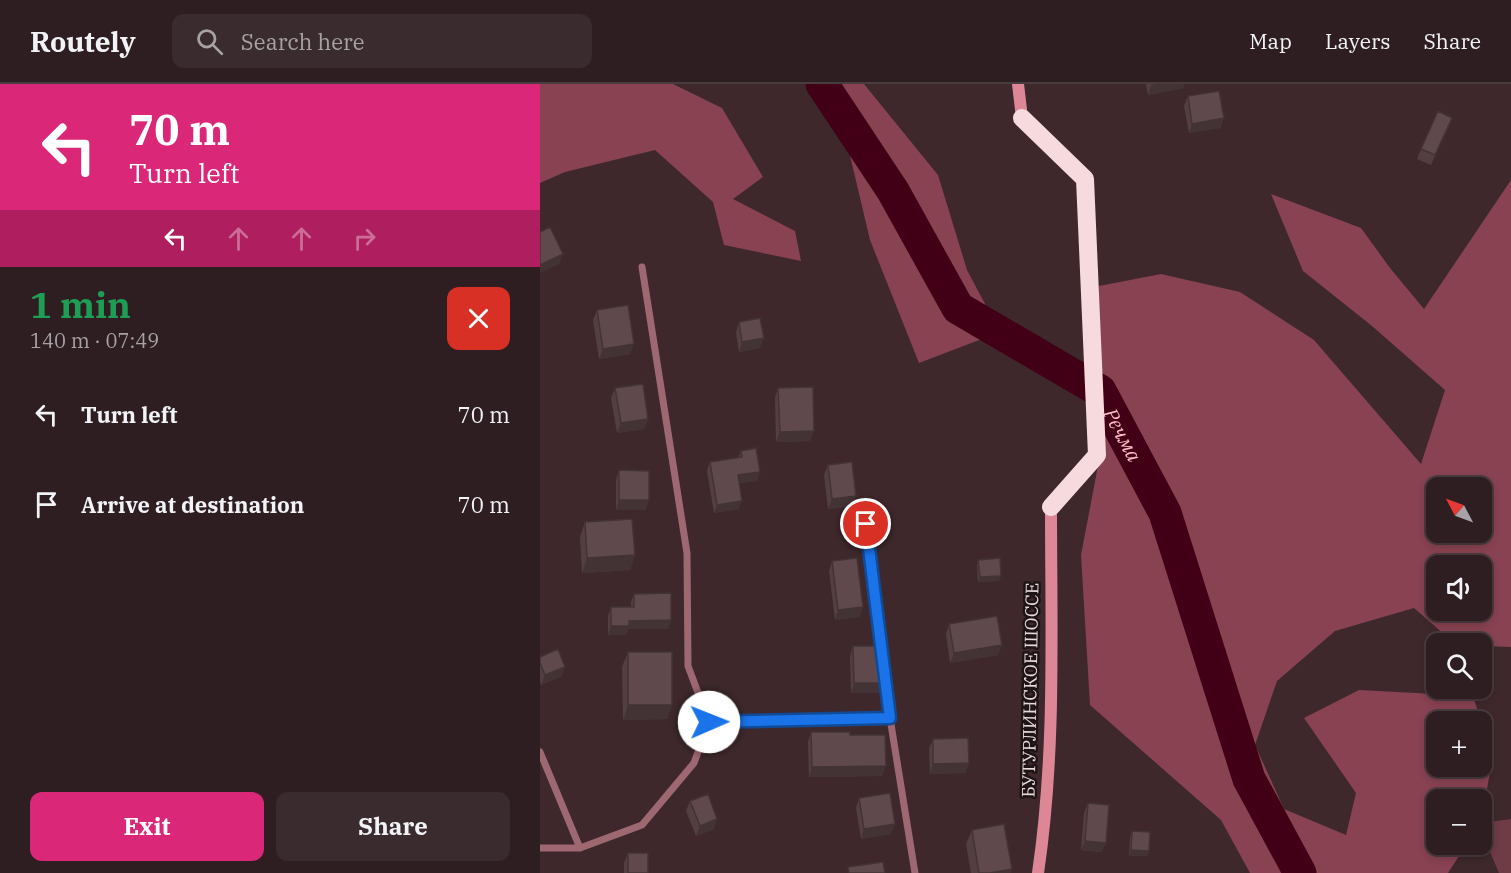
<!DOCTYPE html>
<html lang="en">
<head>
<meta charset="utf-8">
<style>
  body { margin:0; font-family:"IBM Plex Serif",serif; background:#3a2b2e; color:#f1f3f6; height:100vh; display:flex; flex-direction:column; font-size:22px; white-space:nowrap }
  * { box-sizing:border-box; margin:0 }
  p { font-size:20px; color:#a7a2a5 }
  .icon { flex:none; width:33px; height:33px; fill:none; stroke:currentColor; stroke-width:2; stroke-linecap:round; stroke-linejoin:round }
  .map { position:relative; flex:1; overflow:hidden }
  .sheet { display:flex; flex-direction:column; background:#2e1e21; width:540px }
  .sheet>* { flex:none }
  .top-card { background:#db2777; color:#fff; overflow:hidden }
  .needle { width:39px; rotate:311deg }
  .controls { position:absolute; left:886px; top:393px; display:grid; gap:12px }
  .controls a { display:grid; place-items:center; width:66px; height:66px; border-radius:12px; background:#2e1e21; box-shadow:0 3px 9px #0003,0 0 0 2px #493c3f; font-size:30px }
  .pin { position:absolute; display:grid; place-items:center; width:51px; height:51px; color:#fff; margin:-26px; border:3px solid #fff; border-radius:50%; box-shadow:0 2px 6px #0007 }
  .me { position:absolute; width:66px; margin:-33px; rotate:89deg; stroke-linejoin:round; filter:drop-shadow(0 0 4px #0008) }
  .turn { display:flex; align-items:center; gap:21px; height:126px; padding:0 30px; font-size:27px }
  .turn .icon { width:78px; height:78px; stroke-width:2.5 }
  .turn b { display:block; font-size:42px; line-height:51px }
  .lanes { display:flex; align-items:center; height:57px; padding:0 30px; background:#0003; justify-content:center; gap:30px; direction:ltr }
  .lanes .off { opacity:.35 }
  .round { display:grid; place-items:center; flex:none; width:63px; height:63px; border-radius:12px; background:#3a2b2e }
  .headline { display:flex; align-items:center; justify-content:space-between; height:102px; padding:0 30px }
  h1 { font-size:36px; font-weight:700; line-height:45px; color:#1e9e55 }
  .cta { display:flex; gap:12px; margin-top:auto; padding:12px 30px }
  .cta a { flex:1; height:69px; border-radius:12px; background:#db2777; color:#fff; font-size:24px; font-weight:700; line-height:69px; text-align:center }
  .cta a+a { background:#3a2b2e; color:#f1f3f6 }
  ul { padding:0; list-style:none }
  li { display:flex; align-items:center; gap:18px; height:90px; padding:0 30px }
  li div { flex:1 }
  li b { display:block; font-size:22px }
  li em { font-style:normal }
  header { display:flex; align-items:center; gap:36px; box-sizing:border-box; height:84px; padding:0 30px; background:#2e1e21; border-bottom:2px solid #493c3f }
  header strong { font-size:28px }
  nav { display:flex; gap:33px; margin-inline-start:auto; font-size:21px }
  .search { width:420px; height:54px; background:#3a2b2e; display:flex; align-items:center; gap:15px; box-sizing:border-box; padding:0 21px; border-radius:12px; color:#a7a2a5; font-size:22px }
  main { display:flex; flex:1; min-height:0 }
  .map>svg:first-child { display:block }
</style>
</head>
<body>
<header>
<strong>Routely</strong>
<div class="search"><svg class="icon" aria-label="search" viewBox="0 0 24 24"><circle cx="10" cy="10" r="6"/><path d="M15 15l6 6"/></svg>Search here</div>
<nav><a>Map</a><a>Layers</a><a>Share</a></nav>
</header>
<main>
<section class="sheet">
<div class="top-card">
<div class="turn"><svg class="icon" aria-label="left" viewBox="0 0 24 24"><path d="M17 20v-9H6M10 6l-5 5 5 5"/></svg><div><b>70 m</b>Turn left</div></div>
<div class="lanes"><svg class="icon" aria-label="left" viewBox="0 0 24 24"><path d="M17 20v-9H6M10 6l-5 5 5 5"/></svg><svg class="icon off" aria-label="ahead" viewBox="0 0 24 24"><path d="M12 20V5M6 11l6-6 6 6"/></svg><svg class="icon off" aria-label="ahead" viewBox="0 0 24 24"><path d="M12 20V5M6 11l6-6 6 6"/></svg><svg class="icon off" aria-label="right" viewBox="0 0 24 24"><path d="M7 20v-9h11M14 6l5 5-5 5"/></svg></div>
</div>
<div class="headline"><div><h1>1 min</h1><p>140 m · 07:49</p></div><a class="round" style="background:#d93025;color:#fff"><svg class="icon" aria-label="close" viewBox="0 0 24 24"><path d="M6 6l12 12M18 6L6 18"/></svg></a></div>
<ul>
<li><svg class="icon" aria-label="left" viewBox="0 0 24 24"><path d="M17 20v-9H6M10 6l-5 5 5 5"/></svg><div><b>Turn left</b></div><em>70 m</em></li>
<li><svg class="icon" aria-label="arrive" viewBox="0 0 24 24"><path d="M6 21V4h12l-3 4 3 4H6"/></svg><div><b>Arrive at destination</b></div><em>70 m</em></li>
</ul>
<div class="cta"><a>Exit</a><a>Share</a></div>
</section>
<div class="map">
<svg width="971" height="789" viewBox="0 0 971 789">
  <rect width="100%" height="100%" fill="#3e282c"/>
  <path fill="#6f3b45" d="M971 735V789H959L942 749V739Z"/>
  <path fill="#884251" fill-rule="evenodd" d="M0 0H133L182 24 223 93 193 115 255 147 261 177 184 161 173 118 115 66 25 88 0 99Z
    M282 0H324L398 91 427 186 460 248 379 279 330 156 299 25Z
    M971 96V563L942 562V560L914 559 874 524 795 547 737 597 715 661 744 725 806 751 816 709 764 634 819 606 933 612 941 637 897 638V682H942V642L952 677 942 733V716H897V760L926 761 908 789H710L681 736 550 621 541 471 560 371 559 202 621 190 700 208 774 256 881 380 905 306 832 242 763 187 731 110 821 144 850 184 884 225ZM897 404H942V448H897ZM897 482H942V526H897Z"/>
  <g fill="none" stroke-linecap="round" stroke-linejoin="round">
    <path stroke="#410016" stroke-width="33" id="s1" d="M282 0 353 107 418 224 560 307 625 429 709 695 760 789"/>
    <path stroke="#9e6871" stroke-width="7" d="M102 183 147 469 148 582 169 638
      M326 439 350 634
      M0 668 40 764
      M0 764H40L102 741 154 679 169 638 350 634 375 789"/>
    <path stroke="#dd8796" stroke-width="12" d="M478 0 482 34
      M498 789C516 668 511 545 511 423"/>
    <path stroke="#f6dade" stroke-width="18" d="M482 34 545 95 557 371 511 423"/>
  </g>
  <path fill="#533f41" d="M606 0H644L643 4 608 11Z
    M648 12 684 34 680 44 649 49 644 22Z
    M912 34 891 81 877 75 881 65Z
    M57 226 90 270 59 275 53 236Z
    M199 238 220 264 199 268 196 248Z
    M75 304 108 335 104 345 77 349 71 314Z
    M238 304 270 357 236 358 235 314Z
    M201 367 220 388 217 397 199 399V425L174 429 167 387 170 378 198 374Z
    M288 381 312 422 288 425 284 391Z
    M79 386 109 416 105 426H76V396Z
    M45 438 95 471 90 486 42 489 40 453Z
    M438 476 459 497 438 498 437 481Z
    M292 477 320 533 295 536 289 487Z
    M94 510 131 536 128 545H88L86 551H68V532L71 523H91V518Z
    M409 540 458 571 410 579 406 550Z
    M313 562 345 599 341 609H311L310 572Z
    M88 568 132 621 127 635 83 636 82 583Z
    M0 573 22 592 1 601 0 597Z
    M271 648 310 651 342 692 269 693 268 658Z
    M393 655 429 679 425 689 390 690 389 665Z
    M319 714 351 750 321 755 316 724Z
    M150 717 174 745 156 752 146 727Z
    M548 719 562 768 541 766 544 729Z
    M432 746 472 785 470 789H431L426 760Z
    M592 747 609 767 607 772H589L590 753Z
    M88 769 108 789H84V779Z"/>
  <path fill="#433335" d="M616 0H644L643 4 608 11 611 1Z
    M684 34 680 44 649 49 652 40Z
    M912 34 909 43 891 81 895 71Z
    M23 170 19 180 0 189V181Z
    M224 254 220 264 199 268 202 258Z
    M94 260 90 270 59 275 63 265Z
    M108 335 104 345 77 349 81 339Z
    M274 347 270 357 236 358 240 348Z
    M220 388 217 397 195 400 198 391Z
    M316 412 312 422 288 425 292 415Z
    M79 416H109L105 426H76Z
    M202 417 199 425 174 429 177 421Z
    M95 471 90 486 42 489 47 474Z
    M461 492 459 497 438 498 440 493Z
    M323 523 320 533 295 536 298 526Z
    M131 536 128 545H88L86 551H68L71 542 89 537Z
    M462 561 458 571 410 579 414 569Z
    M25 583 22 592 1 601 5 591Z
    M314 599H345L341 609H311Z
    M88 621H132L127 635 83 636Z
    M429 679 425 689 390 690 393 680Z
    M346 682 342 692 269 693 272 683Z
    M177 735 174 745 156 752 160 742Z
    M355 740 351 750 321 755 324 745Z
    M545 757 566 759 562 768 541 766Z
    M591 766 609 767 607 772H589Z
    M472 785 470 789H450Z"/>
  <path fill="#60494c" stroke="#433335" stroke-width="1.5" d="M679 7 684 34 652 40 648 12Z
    M898 27 912 34 895 71 881 65Z
    M10 143 23 170 0 181V148Z
    M88 221 94 260 63 265 57 226Z
    M220 234 224 254 202 258 199 238Z
    M103 300 108 335 81 339 75 304Z
    M273 303 274 347 240 348 238 304Z
    M216 364 220 388 198 391 202 417 177 421 170 378 202 373 201 367Z
    M312 378 316 412 292 415 288 381Z
    M79 386 109 387V416H79Z
    M92 435 95 471 47 474 45 438Z
    M317 474 323 523 298 526 292 477Z
    M460 474 461 492 440 493 438 476Z
    M131 509V536L89 537V542H71V523H94V510Z
    M457 532 462 561 414 569 409 540Z
    M313 562H340L345 599H314Z
    M18 565 25 583 5 591 0 579V573Z
    M88 568H132V621H88Z
    M271 648H310V651H345L346 682 272 683Z
    M428 654 429 679 393 680V655Z
    M350 709 355 740 324 745 319 714Z
    M168 710 177 735 160 742 150 717Z
    M548 719 569 721 566 759 545 757Z
    M464 740 472 785 450 789H439L432 746Z
    M592 747 610 748 609 767 591 766Z
    M88 769H108V789H88Z
    M343 778 345 789H309L308 783Z"/>
  <g fill="none" stroke-linecap="round" stroke-linejoin="round">
    <g stroke="#114b97" stroke-width="15">
      <path id="route" d="M169 638 350 634 326 440"/>
    </g>
    <use href="#route" stroke="#1a73e8" stroke-width="10"/>
  </g>
  <g text-anchor="middle" dominant-baseline="central" stroke-width="5" stroke-linejoin="round" paint-order="stroke">
    <g font-size="18" fill="#e9dadc" stroke="#1e1415">
      <text transform="translate(490 606) rotate(-89)">БУТУРЛИНСКОЕ ШОССЕ</text>
    </g>
    <g font-size="20" font-style="italic" fill="#fdbcc6" stroke="#1e1415">
      <text stroke="none"><textPath href="#s1" startOffset="476">Речма</textPath></text>
    </g>
  </g>
</svg>
<div class="controls">
<a><svg class="needle" viewBox="-14 -14 28 28"><path d="M0-13l5 13h-10z" fill="#e53935"/><path d="M0 13l5-13h-10z" fill="#a7a2a5"/></svg></a>
<a><svg class="icon" aria-label="sound" viewBox="0 0 24 24"><path d="M4 9h4l5-4v14l-5-4H4zM17 9q2 3 0 6"/></svg></a>
<a><svg class="icon" aria-label="search" viewBox="0 0 24 24"><circle cx="10" cy="10" r="6"/><path d="M15 15l6 6"/></svg></a>
<a>+</a>
<a>−</a>
</div>
<div class="pin" style="left:326px;top:440px;background:#d93025"><svg class="icon" aria-label="arrive" viewBox="0 0 24 24"><path d="M6 21V4h12l-3 4 3 4H6"/></svg></div>
<svg class="me" style="left:169px;top:638px" viewBox="-20 -20 40 40"><circle r="19" fill="#fff"/><path d="M0-13L10 11 0 6-10 11z" fill="#1a73e8"/></svg>
</div>
</main>
</body>
</html>
